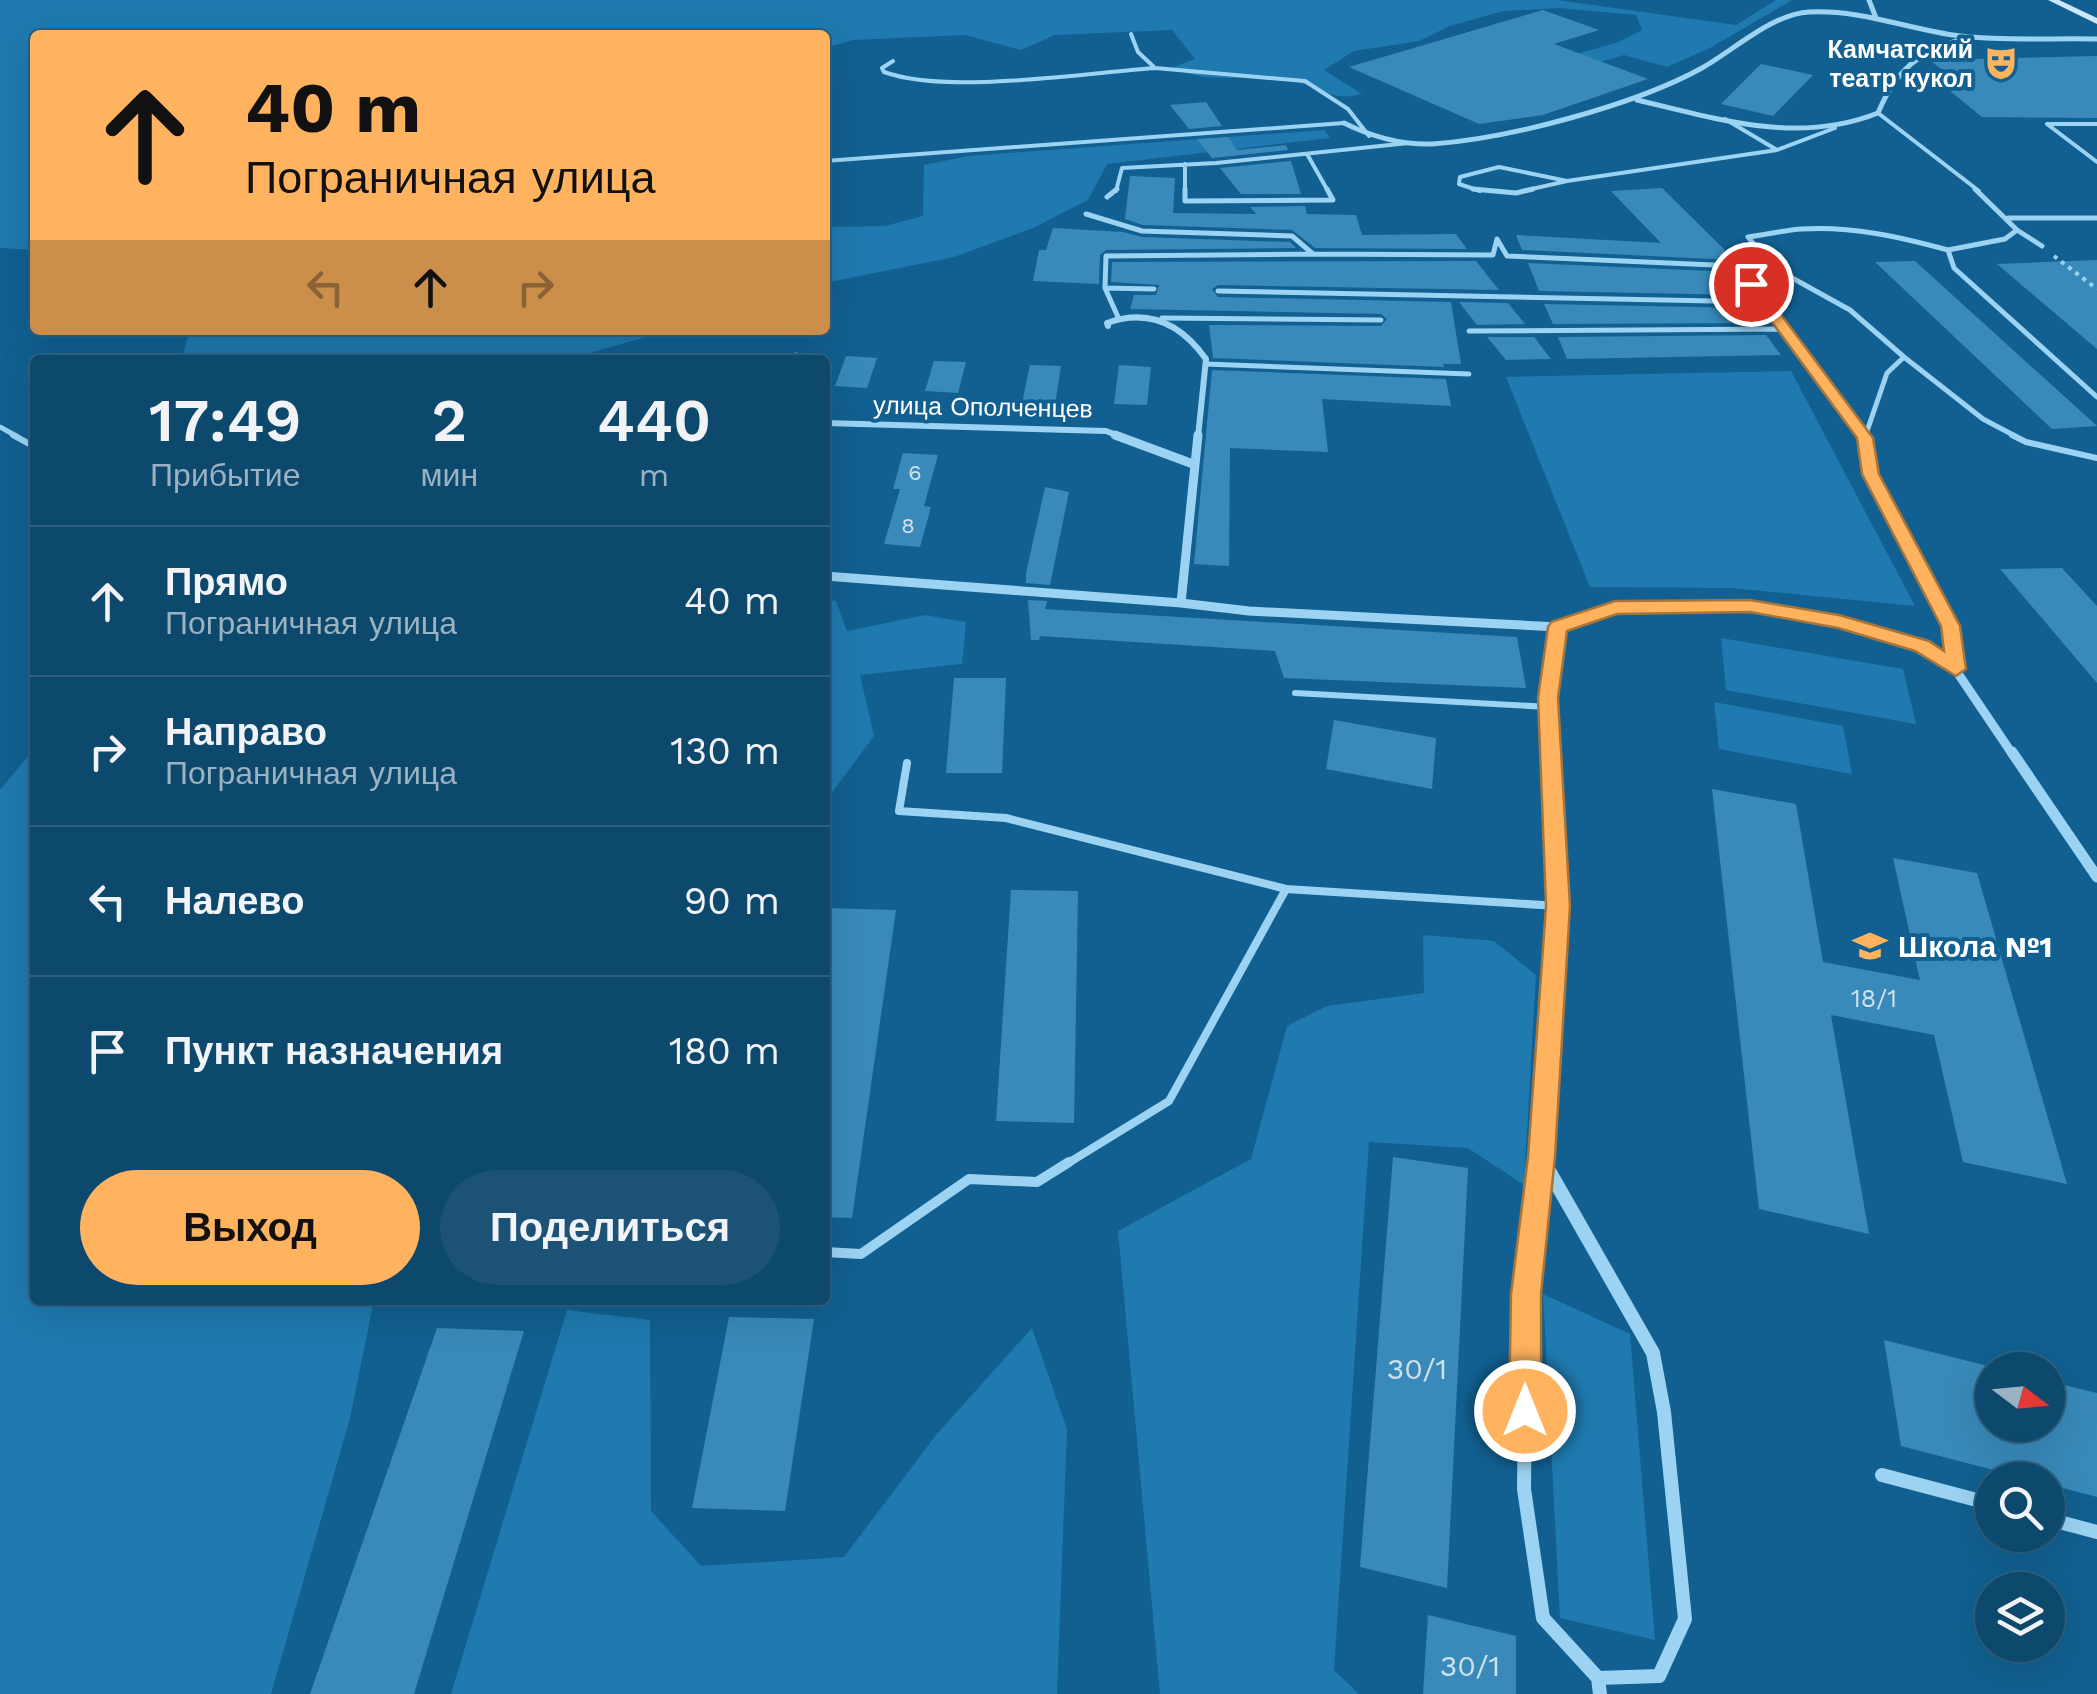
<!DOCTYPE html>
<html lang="ru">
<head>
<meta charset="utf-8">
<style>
  body { margin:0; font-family:"Work Sans",sans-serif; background:#1b5275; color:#f1f3f6; height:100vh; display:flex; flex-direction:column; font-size:38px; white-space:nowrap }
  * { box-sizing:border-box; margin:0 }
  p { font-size:32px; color:#9ab2c2 }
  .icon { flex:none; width:55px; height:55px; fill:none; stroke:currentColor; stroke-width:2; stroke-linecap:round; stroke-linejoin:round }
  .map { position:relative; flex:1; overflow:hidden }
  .drawer { position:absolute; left:30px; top:355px; width:800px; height:950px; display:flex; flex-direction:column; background:#0d486d; border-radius:10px; box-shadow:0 10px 40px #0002,0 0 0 2px #2d6080 }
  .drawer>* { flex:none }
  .top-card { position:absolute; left:30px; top:30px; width:800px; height:305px; border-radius:10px; box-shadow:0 10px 40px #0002,0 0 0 2px #2d6080; background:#ffb35e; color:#111; overflow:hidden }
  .needle { width:65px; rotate:106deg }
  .buttons { position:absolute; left:1975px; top:1352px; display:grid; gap:20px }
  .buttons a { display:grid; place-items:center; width:90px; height:90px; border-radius:50%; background:#0d486d; box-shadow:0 10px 40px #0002,0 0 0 2px #2d6080; font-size:50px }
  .pin { position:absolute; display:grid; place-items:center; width:85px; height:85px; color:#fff; margin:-42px; border:5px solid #fff; border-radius:50%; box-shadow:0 2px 10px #0007 }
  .me { position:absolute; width:110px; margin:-55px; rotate:0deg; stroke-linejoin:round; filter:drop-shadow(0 0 8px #0008) }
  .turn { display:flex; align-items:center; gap:35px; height:210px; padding:0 50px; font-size:45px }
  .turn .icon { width:130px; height:130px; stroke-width:2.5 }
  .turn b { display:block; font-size:70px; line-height:85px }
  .lanes { display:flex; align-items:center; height:95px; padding:0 50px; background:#0003; justify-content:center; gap:50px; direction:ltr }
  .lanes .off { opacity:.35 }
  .eta { display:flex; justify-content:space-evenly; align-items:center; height:170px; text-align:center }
  .eta b { font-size:60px; font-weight:600; line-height:70px }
  .button { display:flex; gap:20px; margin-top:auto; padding:20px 50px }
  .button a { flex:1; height:115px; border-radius:60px; background:#ffb35e; color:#111; font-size:40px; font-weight:600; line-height:115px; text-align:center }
  .button a+a { background:#1b5275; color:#f1f3f6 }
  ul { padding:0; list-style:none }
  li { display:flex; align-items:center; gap:30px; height:150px; padding:0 50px; border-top:2px solid #2d6080 }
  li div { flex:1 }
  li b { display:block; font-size:38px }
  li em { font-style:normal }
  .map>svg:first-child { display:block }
</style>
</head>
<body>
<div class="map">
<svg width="2097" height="1694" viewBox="0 0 2097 1694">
  <rect width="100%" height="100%" fill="#116091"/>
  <path fill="#1f7aaf" d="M0 0H1557L1736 25 1776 0H1792L1710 48 1667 67 1624 55 1570 71 1493 77 1616 43 1642 30 1636 15 1560 8 1503 11 1450 26 1419 41 1354 51 1324 70 1362 94C1332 102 1323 88 1295 82 1254 72 1211 86 1171 68L1195 59 1172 30 1055 35 1021 50 965 35 853 40 825 48V35H35V250L0 248Z
    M1325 130 1330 138 1107 164 1088 200 1033 228 954 257 825 283V227L885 226 923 216 924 165 968 156Z
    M189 330H671L565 360H182Z
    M1791 371 1915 606 1731 588 1590 587 1506 377Z
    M825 600 836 601 847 631 925 615 966 622 962 664 860 675 874 736 825 802Z
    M1721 638 1903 669 1916 724 1726 690Z
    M1714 702 1843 726 1852 774 1719 749Z
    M35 748V1300H374L350 1418 271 1694H0V790Z
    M1423 935 1494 941 1536 975 1524 1185 1468 1148 1369 1142 1334 1670 1359 1694H1160L1118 1231 1251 1159 1287 1026 1327 1006 1424 993Z
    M1543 1294 1630 1334 1655 1640 1560 1618Z
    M567 1310 650 1320 651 1511 701 1566 844 1557 936 1435 1032 1328 1067 1429 1057 1694H451Z"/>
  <path fill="#398aba" d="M1543 10 1599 30 1554 44 1648 79 1543 115 1479 124 1349 67Z
    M2097 56V118L1982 117 1944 86H1965L1929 60Z
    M1761 64 1813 75 1773 116 1721 104Z
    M1206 102 1222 126 1189 129 1170 105Z
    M1228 137 1237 150 1286 145 1288 150 1212 158 1197 139Z
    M1291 161 1301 194H1241L1220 168Z
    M1130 176 1175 178 1173 213 1256 214 1250 207 1305 206 1307 214 1356 215 1362 235 1456 234 1467 249 1315 248 1292 230 1143 225 1125 219Z
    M1662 188 1735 260 1522 250 1516 235 1661 243 1611 191Z
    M1053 228 1123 232 1142 237 1290 242 1296 248 1106 250 1100 255 1099 284 1033 281 1039 250H1046Z
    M2097 260V349L1997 264Z
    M1476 261 1499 290 1218 285 1212 289 1218 297 1451 302 1461 364H1443L1444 367 1213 358 1209 325 1381 326 1387 319 1381 314 1130 309 1134 295H1156L1159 285 1111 282 1112 262Z
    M1915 261 2097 426 2052 429 1875 262Z
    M1528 263 1734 272 1745 295 1539 291Z
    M1459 302 1508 303 1525 324 1477 325Z
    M1544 304 1750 308 1757 323 1553 324Z
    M1766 335 1781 355 1567 359 1558 337Z
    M1487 337H1534L1551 359 1506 360Z
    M846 356 877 358 867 388 835 386Z
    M934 361 966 362 958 393 925 391Z
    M1030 365 1061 366 1055 405 1022 403Z
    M1119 365 1151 367 1147 405 1114 404Z
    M1212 370 1446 379 1451 406 1322 399 1328 452 1230 448 1229 566 1194 564Z
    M903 453 938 455 924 506 931 507 920 547 884 544 900 489H893Z
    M1045 487 1069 492 1050 585 1026 583V573Z
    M2062 568 2097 606V683L2000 569Z
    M1028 600 1047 601 1045 609 1517 637 1526 688 1284 678 1275 651 1040 636 1039 640H1031Z
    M954 678H1006L1002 773H946Z
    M1334 720 1436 738 1432 789 1326 769Z
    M1712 789 1796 804 1823 962 1920 980 1893 858 1977 873 2067 1184 1963 1162 1934 1035 1831 1015 1869 1234 1759 1209Z
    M1011 890 1078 891 1074 1123 996 1121Z
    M825 908 896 910 852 1218 825 1217Z
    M1393 1157 1468 1168 1447 1588 1360 1567Z
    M729 1317 814 1319 785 1511 692 1508Z
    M437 1328 524 1331 414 1694H310Z
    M1884 1340 1992 1367V1425H2048V1381L2097 1393V1497L2048 1484V1480H2032L1901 1446Z
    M1428 1615 1516 1636V1694H1423Z"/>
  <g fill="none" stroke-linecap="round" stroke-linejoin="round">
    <path stroke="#9cd3f3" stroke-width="4" stroke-dasharray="4 5" stroke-linecap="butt" d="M2054 256 2097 289"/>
    <path stroke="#9cd3f3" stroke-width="4" d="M1131 34 1138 52 1155 68 1305 81 1348 109 1369 136
      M893 61 882 68 884 72C947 95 1084 73 1155 68
      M1878 113 1979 191
      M1725 119 1777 150
      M2047 124 2097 162
      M2047 124H2097
      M1307 154 1328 191
      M825 161 1344 123
      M1185 164V191
      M1567 181 1777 150 1835 128
      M1116 191 1122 168 1216 163 1409 143
      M1480 191 1459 184 1460 177 1499 167 1567 181
      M1523 191 1567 181"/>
    <path stroke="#9cd3f3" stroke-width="5" d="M1185 189V201L1333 200 1327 189
      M1473 189 1516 193 1533 189
      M1975 189 2017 230 2042 246
      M1107 197 1117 189
      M1086 214 1142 231 1292 236 1313 254 1493 255 1497 239 1507 256 1737 266 1864 437
      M2008 218H2097
      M2017 230 2005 239 1948 250 1954 268 2097 397
      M1105 288 1106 256 1313 254
      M1218 291 1764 302
      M1118 317 1105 288 1154 289
      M1162 318 1381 320
      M1469 331 1784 329
      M1904 357 1850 310 1774 268 1748 237C1766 235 1784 230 1802 229 1852 226 1900 237 1948 250
      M795 360 796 355
      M1206 364 1469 374
      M0 427 18 437
      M1865 437 1887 373 1904 357 1983 419 2017 437"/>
    <path stroke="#9cd3f3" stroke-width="6" d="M13 435 35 447
      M1862 435 1871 473 1950 626 1955 669
      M2012 435 2026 442 2097 458
      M1295 693 1549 707"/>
    <path stroke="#9cd3f3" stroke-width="8" d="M907 763 899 811 1006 818 1286 889
      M1065 1165 1169 1101 1286 889 1558 906"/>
    <path stroke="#9cd3f3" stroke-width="10" d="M825 1252 861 1254 969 1179 1037 1182 1069 1162"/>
    <path stroke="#9cd3f3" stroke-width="5" d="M1869 0 1876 18
      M1637 100C1718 119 1797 145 1878 113 1895 72 1917 52 1960 40V36
      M1344 123C1370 136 1402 145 1432 144 1508 139 1635 105 1702 68 1734 50 1772 14 1809 12 1861 9 1910 30 1960 36 2004 41 2052 38 2097 39"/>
    <path stroke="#9cd3f3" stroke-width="6" d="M1108 326 1107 323C1149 308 1181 324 1206 359L1198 437
      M825 423 1106 431 1122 437"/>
    <path stroke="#9cd3f3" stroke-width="9" d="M1115 435 1193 464
      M1198 435 1181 603 1249 611 1558 627 1615 607 1750 606 1839 622 1922 646 1955 669 2013 755
      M825 576 1181 603
      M1551 755 1548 698 1558 627"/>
    <path stroke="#9cd3f3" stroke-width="11" d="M2012 752 2097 877
      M1540 1165 1541 1157
      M1546 1165 1541 1157 1558 906 1551 752"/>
    <path stroke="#9cd3f3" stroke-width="14" d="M1540 1162 1526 1294 1524 1489 1543 1618 1598 1678
      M1544 1162 1653 1353 1664 1412 1685 1619 1659 1676 1598 1678 1600 1694
      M1882 1475 1992 1504
      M2048 1519 2097 1532"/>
    <path fill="#cbe9fd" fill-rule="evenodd" d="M2048 0H2059L2097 18V24Z"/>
  </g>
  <path fill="#ffb35e" stroke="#a6743d" stroke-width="2.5" d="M1751 279 1756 281 1873 438 1879 474 1960 626 1966 669 1956 676 1915 651 1838 628 1750 612 1617 614 1567 631 1558 698 1570 906 1555 1157 1541 1294V1411L1536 1422 1525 1427 1514 1422 1509 1411 1511 1294 1528 1157 1546 906 1538 698 1548 627 1551 622 1615 601 1750 600 1839 615 1929 641 1944 651 1941 626 1862 474 1857 438 1744 284Z"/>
  <defs>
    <g id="theatre-bare" transform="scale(2.7)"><path d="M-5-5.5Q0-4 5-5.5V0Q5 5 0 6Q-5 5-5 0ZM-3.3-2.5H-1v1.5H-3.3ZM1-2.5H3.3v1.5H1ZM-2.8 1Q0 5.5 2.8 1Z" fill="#ffb35e" stroke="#116091" stroke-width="2.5" paint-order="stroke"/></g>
    <g id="school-bare" transform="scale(2.7)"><path d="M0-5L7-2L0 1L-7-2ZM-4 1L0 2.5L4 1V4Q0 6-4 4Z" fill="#ffb35e" stroke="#116091" stroke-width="2.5" paint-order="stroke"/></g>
  </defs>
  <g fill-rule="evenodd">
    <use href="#theatre-bare" x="2001" y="63"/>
    <use href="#school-bare" x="1870" y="946"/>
  </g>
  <g text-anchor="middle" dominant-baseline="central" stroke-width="8" stroke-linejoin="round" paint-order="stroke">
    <g font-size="22" fill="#cee2ee">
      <text x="915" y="472">6</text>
      <text x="908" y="525">8</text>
    </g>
    <g font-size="25" font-weight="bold" fill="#fff" stroke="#116091" text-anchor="end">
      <text x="1973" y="49">Камчатский<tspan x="1973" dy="29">театр кукол</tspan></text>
    </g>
    <g font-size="25" fill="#fff" stroke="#116091">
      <text transform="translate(983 407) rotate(1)">улица Ополченцев</text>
    </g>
    <g font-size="25" fill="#cee2ee">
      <text x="1874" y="998">18/1</text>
    </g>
    <g font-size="30" font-weight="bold" fill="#fff" stroke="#116091" text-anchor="start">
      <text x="1898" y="946">Школа №1</text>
    </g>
    <g font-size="30" fill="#cee2ee">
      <text x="1417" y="1368">30/1</text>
      <text x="1470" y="1665">30/1</text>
    </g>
  </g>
</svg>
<div class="buttons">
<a><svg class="needle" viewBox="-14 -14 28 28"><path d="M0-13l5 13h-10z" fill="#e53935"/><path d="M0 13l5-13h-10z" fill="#9ab2c2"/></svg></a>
<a><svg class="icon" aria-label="search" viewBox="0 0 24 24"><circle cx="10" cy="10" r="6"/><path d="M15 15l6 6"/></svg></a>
<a><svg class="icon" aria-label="layers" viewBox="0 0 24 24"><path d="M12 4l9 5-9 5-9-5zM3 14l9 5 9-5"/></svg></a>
</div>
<div class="pin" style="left:1751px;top:284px;background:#d93025"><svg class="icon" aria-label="arrive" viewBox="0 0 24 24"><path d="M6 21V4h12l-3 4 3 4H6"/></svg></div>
<svg class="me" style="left:1525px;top:1411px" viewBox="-20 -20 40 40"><circle r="17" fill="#ffb35e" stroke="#fff" stroke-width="3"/><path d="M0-11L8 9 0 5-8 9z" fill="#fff"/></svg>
<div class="top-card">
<div class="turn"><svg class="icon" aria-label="ahead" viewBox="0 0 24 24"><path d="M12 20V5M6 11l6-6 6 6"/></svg><div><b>40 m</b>Пограничная улица</div></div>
<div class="lanes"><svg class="icon off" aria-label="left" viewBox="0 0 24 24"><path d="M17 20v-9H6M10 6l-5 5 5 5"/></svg><svg class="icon" aria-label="ahead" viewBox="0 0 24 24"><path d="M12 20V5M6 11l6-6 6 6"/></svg><svg class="icon off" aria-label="right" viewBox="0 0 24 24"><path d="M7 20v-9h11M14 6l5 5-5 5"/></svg></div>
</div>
<section class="drawer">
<div class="eta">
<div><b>17:49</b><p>Прибытие</p></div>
<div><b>2</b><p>мин</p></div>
<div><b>440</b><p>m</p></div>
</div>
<ul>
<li><svg class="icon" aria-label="ahead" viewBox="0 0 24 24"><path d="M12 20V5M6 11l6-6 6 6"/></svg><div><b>Прямо</b><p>Пограничная улица</p></div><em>40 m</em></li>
<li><svg class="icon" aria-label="right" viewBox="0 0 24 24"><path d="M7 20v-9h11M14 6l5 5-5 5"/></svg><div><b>Направо</b><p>Пограничная улица</p></div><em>130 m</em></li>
<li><svg class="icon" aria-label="left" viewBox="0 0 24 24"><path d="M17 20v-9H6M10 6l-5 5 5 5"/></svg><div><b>Налево</b></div><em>90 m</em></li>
<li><svg class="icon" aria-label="arrive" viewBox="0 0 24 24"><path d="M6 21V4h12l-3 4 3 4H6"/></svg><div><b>Пункт назначения</b></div><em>180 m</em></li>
</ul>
<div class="button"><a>Выход</a><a>Поделиться</a></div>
</section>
</div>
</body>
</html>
